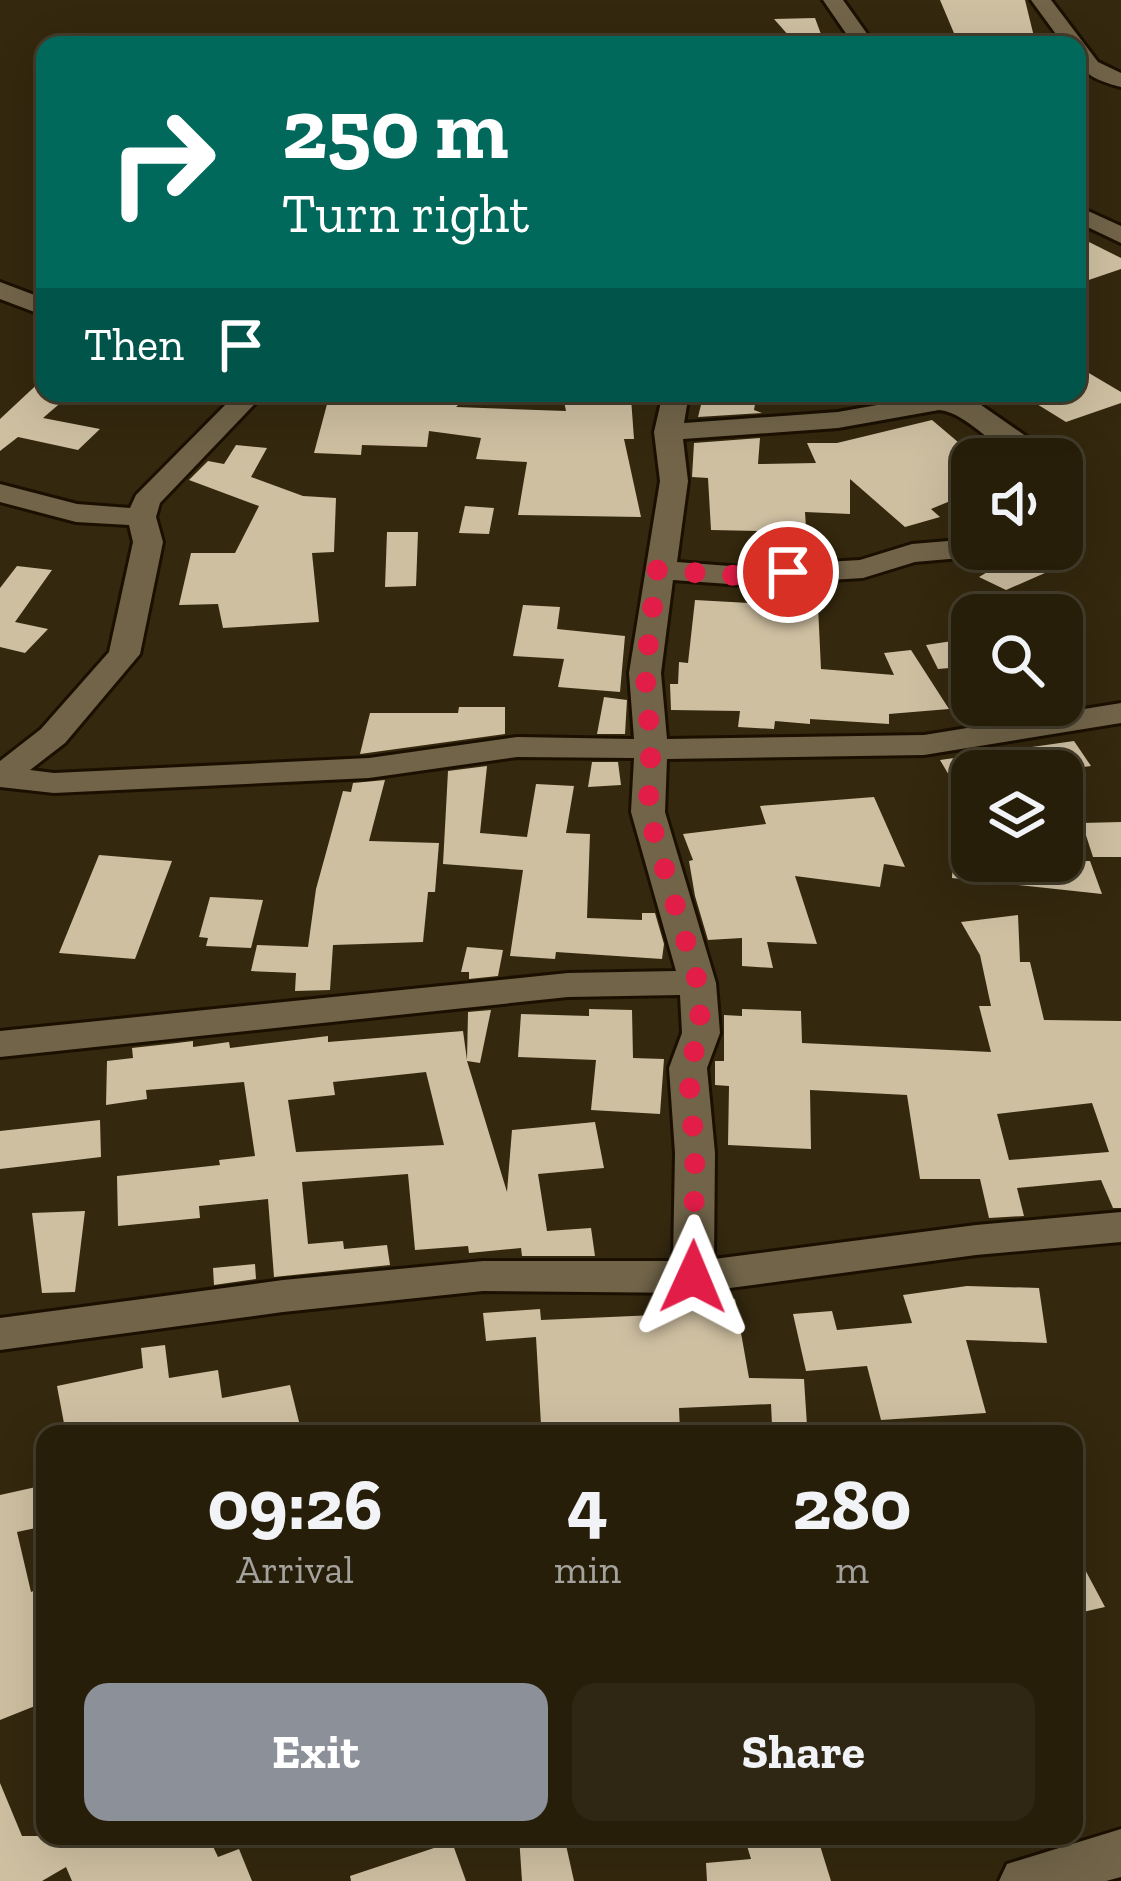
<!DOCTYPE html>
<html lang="en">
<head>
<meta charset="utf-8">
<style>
  body { margin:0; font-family:"Zilla Slab",serif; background:#2f2713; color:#f1f3f6; height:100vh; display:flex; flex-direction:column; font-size:45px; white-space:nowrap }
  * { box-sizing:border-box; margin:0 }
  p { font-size:39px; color:#a4a29c }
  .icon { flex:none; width:66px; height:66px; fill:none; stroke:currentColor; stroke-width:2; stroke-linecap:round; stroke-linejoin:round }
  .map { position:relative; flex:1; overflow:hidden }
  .sheet { position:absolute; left:36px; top:1425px; width:1047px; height:420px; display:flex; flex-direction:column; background:#271e0a; border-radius:24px; box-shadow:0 12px 48px #0002,0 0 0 3px #433c2b }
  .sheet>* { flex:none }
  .top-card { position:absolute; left:36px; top:36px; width:1050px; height:366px; border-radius:24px; box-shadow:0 12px 48px #0002,0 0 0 3px #433c2b; background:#00695c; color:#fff; overflow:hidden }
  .controls { position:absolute; left:951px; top:438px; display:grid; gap:24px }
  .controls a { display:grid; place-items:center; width:132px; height:132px; border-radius:24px; background:#271e0a; box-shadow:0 12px 48px #0002,0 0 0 3px #433c2b; font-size:60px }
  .pin { position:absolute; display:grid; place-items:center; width:102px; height:102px; color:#fff; margin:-51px; border:6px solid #fff; border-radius:50%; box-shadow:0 3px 12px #0007 }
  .me { position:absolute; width:132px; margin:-66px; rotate:1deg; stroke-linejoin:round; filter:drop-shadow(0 0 9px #0008) }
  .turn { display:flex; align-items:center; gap:42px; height:252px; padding:0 48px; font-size:54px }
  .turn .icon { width:156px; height:156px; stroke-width:2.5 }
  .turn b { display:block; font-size:84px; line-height:102px }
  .then { display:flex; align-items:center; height:114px; padding:0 48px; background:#0003; gap:24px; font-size:45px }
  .eta { display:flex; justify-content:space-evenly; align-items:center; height:204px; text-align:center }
  .eta b { font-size:72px; font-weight:700; line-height:84px }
  .primary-button { display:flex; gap:24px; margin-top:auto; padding:24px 48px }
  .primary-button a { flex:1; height:138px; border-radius:24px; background:#8c9099; color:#fff; font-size:48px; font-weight:700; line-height:138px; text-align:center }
  .primary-button a+a { background:#2f2713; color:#f1f3f6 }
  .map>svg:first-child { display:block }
</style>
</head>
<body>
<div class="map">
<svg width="1121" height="1881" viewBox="0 0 1121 1881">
  <rect width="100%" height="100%" fill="#34280e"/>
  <path fill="#cebfa1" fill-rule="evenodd" d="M940 0H1025L1036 45H959Z
    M815 18 825 45H797L774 19Z
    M1077 236 1121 258V269L1077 284Z
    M1077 366 1121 392V403L1066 422 1019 393H1077Z
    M45 377V393H72L43 418 100 429 78 450 18 437 0 451V419Z
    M330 393H470L456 407 566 411 564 401 631 398 634 439H624L641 517 518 515 527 462 476 459 481 438 429 431 427 447 362 445 361 455 314 453Z
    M704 393H757L754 410 762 413 698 417Z
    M932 420 978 459H972V492L931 509 940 517 905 527 850 479V514L805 512 808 559 764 561 759 531 711 530 708 478 692 477 694 443 760 438 758 464 816 463 807 443H837Z
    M236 445 267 448 251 477 303 496 336 498 334 552 312 553 319 622 223 628 218 604 179 605 191 553H235L259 506 189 480 208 461 224 464Z
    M465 506 494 508 489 534 459 533Z
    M387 532H418L416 586 385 587Z
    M990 549H1021L1054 569 1006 590 979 577 989 571 973 561Z
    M17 566 52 570 15 622 48 629 25 653 0 647V588Z
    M817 585 821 669 894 675 884 653 911 650 949 709 889 714V724L810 719V724L775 721 774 729 738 727 740 711 671 710 670 684H678L679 662 688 663 695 600 749 603 755 589Z
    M523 605 560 607 557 629 625 636 620 692 558 687 564 659 513 656Z
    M972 638V666L938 669 926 645Z
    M604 697 627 700 625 734H597Z
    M459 707H505V734L360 754 370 713H458Z
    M1074 741 1091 766 1054 771H972V814L940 760Z
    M592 762H618L621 785 588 787Z
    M487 766 480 833 527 837 536 784 574 786 566 833 590 834 587 918 642 920V913H655L664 944 662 959 556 952 555 959 510 956 523 870 443 864 448 771Z
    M385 780 369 841 439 843 435 892H428L423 942 333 945 330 990 295 991 296 973 251 971 257 945 308 947 316 889 343 791 351 792 353 783Z
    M874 797 905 867 884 864 880 887 795 876 817 944 767 942 773 968 742 966V938L708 940 695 896 689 861 693 860 683 834 766 824 760 806Z
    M1121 822V857H1093L1082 823Z
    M99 855 172 861 135 959 59 953Z
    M953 861H1090L1102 894 952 878Z
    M210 897 263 900 251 948 206 946 208 938 199 937Z
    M1018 915 1020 962H1030L1044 1020 1121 1021V1208H1113L1101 1180 1017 1188 1024 1216 989 1218 980 1179H920L907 1095 810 1090 811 1149 728 1145 729 1086 715 1085V1061H724V1015L742 1016V1009L801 1011 802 1043 991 1052 979 1006H991L980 955 961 922ZM1092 1103 1109 1152 1009 1160 997 1114Z
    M467 947 503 950 498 976 469 979V972H461Z
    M589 1009 632 1010 633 1058 664 1059 660 1114 591 1110 596 1060 518 1057 521 1014 589 1016Z
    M491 1010 480 1063 467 1061 507 1192 512 1130 595 1122 604 1168 538 1174 547 1231 591 1228 595 1256H522L521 1248 469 1253 468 1246 415 1250 408 1174 302 1182 308 1244 343 1241 344 1249 387 1245 390 1265 274 1277 268 1199 199 1206 200 1218 118 1226 117 1176 220 1165 219 1160 255 1156 244 1082 146 1090 147 1099 106 1105 107 1061 133 1058 132 1048 177 1043 193 1041V1047L229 1042 230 1048 328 1036V1042L463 1031 467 1060 468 1012ZM426 1072 444 1145 296 1152 288 1100 335 1095 333 1082Z
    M100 1120 101 1157 0 1169V1131Z
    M85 1211 75 1292 42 1293 32 1213Z
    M255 1264 256 1279 214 1285 213 1268Z
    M967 1286 1039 1288 1047 1343 966 1340 986 1413 881 1420 867 1366 806 1371 793 1314 832 1311 837 1330 912 1323 903 1295Z
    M705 1296 735 1299 749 1378 804 1379 807 1426 772 1425 771 1404 679 1408 680 1432 573 1434V1423L541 1425 536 1337 486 1341 483 1313 540 1309 541 1320 679 1314 675 1299Z
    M165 1345 169 1378 218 1370 222 1398 290 1385 302 1434H66L57 1386 143 1368 141 1348Z
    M45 1485V1526L17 1532 31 1592 38 1589 45 1606V1702L0 1720V1495Z
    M1074 1549 1105 1607 1074 1614Z
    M0 1783 22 1836H208L218 1857 239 1849 252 1881H72L66 1867 42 1881H0Z
    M519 1836H564L574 1881H522Z
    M744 1836H817L831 1881H707L706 1863 751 1859Z
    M452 1842 466 1881H351L350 1876Z"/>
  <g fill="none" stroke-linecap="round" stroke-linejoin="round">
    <g stroke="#1b1000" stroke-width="6">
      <path id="street" d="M823 0H843L875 45H854Z
        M1031 0H1051L1098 62 1121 73V87C1095 80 1077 74 1077 45H1064Z
        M1077 206 1121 226V243L1077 222Z
        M0 282 45 299V316L0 299Z
        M237 393H265L160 503 156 517 163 542 140 654 65 743 30 770 54 773 369 758 517 737 634 739 629 673 660 481 654 432 663 393H689L684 423 838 412 939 394 971 398 1030 439 1034 445 1030 451C996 459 972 413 939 410L838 428 683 439 688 481 677 562 743 567 860 560 912 544 972 539V549H986L972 557 915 562 863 578 743 585 673 580 661 673 667 739 924 735 1121 703V723L924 755 667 759 665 812 716 983 720 1033 707 1068 715 1153 714 1259 976 1225 1121 1212V1242L976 1255 693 1293 483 1291 283 1312 0 1350V1318L283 1280 483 1261H673L675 1153 669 1068 682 1033 680 995 568 997 0 1057V1031L568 973 676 971 631 812 634 758 517 757 369 778 54 793 0 787V761L41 729 109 652 133 542 129 525 76 522 0 502V484L77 504 130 508 136 495Z
        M1121 1829V1877L1106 1881H999L1007 1864Z"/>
    </g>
    <use href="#street" fill="#716449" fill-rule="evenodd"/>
  </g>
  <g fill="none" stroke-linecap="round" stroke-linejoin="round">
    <path stroke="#e11d48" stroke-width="21" stroke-dasharray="0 37.8" d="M693 1277 695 1153 688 1068 701 1033 698 983 648 812 651 748 645 673 657 570 743 576 788 572"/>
  </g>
</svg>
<div class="controls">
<a><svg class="icon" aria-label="sound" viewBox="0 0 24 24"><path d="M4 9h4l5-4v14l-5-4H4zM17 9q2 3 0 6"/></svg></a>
<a><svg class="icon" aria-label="search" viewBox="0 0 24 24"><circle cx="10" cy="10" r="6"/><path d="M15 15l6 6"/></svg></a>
<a><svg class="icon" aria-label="layers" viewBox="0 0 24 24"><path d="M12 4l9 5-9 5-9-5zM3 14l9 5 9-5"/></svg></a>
</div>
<div class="pin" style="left:788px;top:572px;background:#d93025"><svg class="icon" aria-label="arrive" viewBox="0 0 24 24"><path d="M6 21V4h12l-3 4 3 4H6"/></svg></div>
<svg class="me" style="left:693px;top:1277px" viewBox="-20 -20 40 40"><path d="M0-17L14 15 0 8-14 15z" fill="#e11d48" stroke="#fff" stroke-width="4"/></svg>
<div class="top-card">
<div class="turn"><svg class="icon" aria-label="right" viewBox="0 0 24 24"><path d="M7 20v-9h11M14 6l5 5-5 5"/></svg><div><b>250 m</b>Turn right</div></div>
<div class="then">Then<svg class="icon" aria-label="arrive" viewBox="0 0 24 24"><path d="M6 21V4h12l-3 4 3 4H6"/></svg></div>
</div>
<section class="sheet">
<div class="eta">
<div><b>09:26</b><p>Arrival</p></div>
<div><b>4</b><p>min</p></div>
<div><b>280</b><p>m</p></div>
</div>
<div class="primary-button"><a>Exit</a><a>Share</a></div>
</section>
</div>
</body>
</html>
